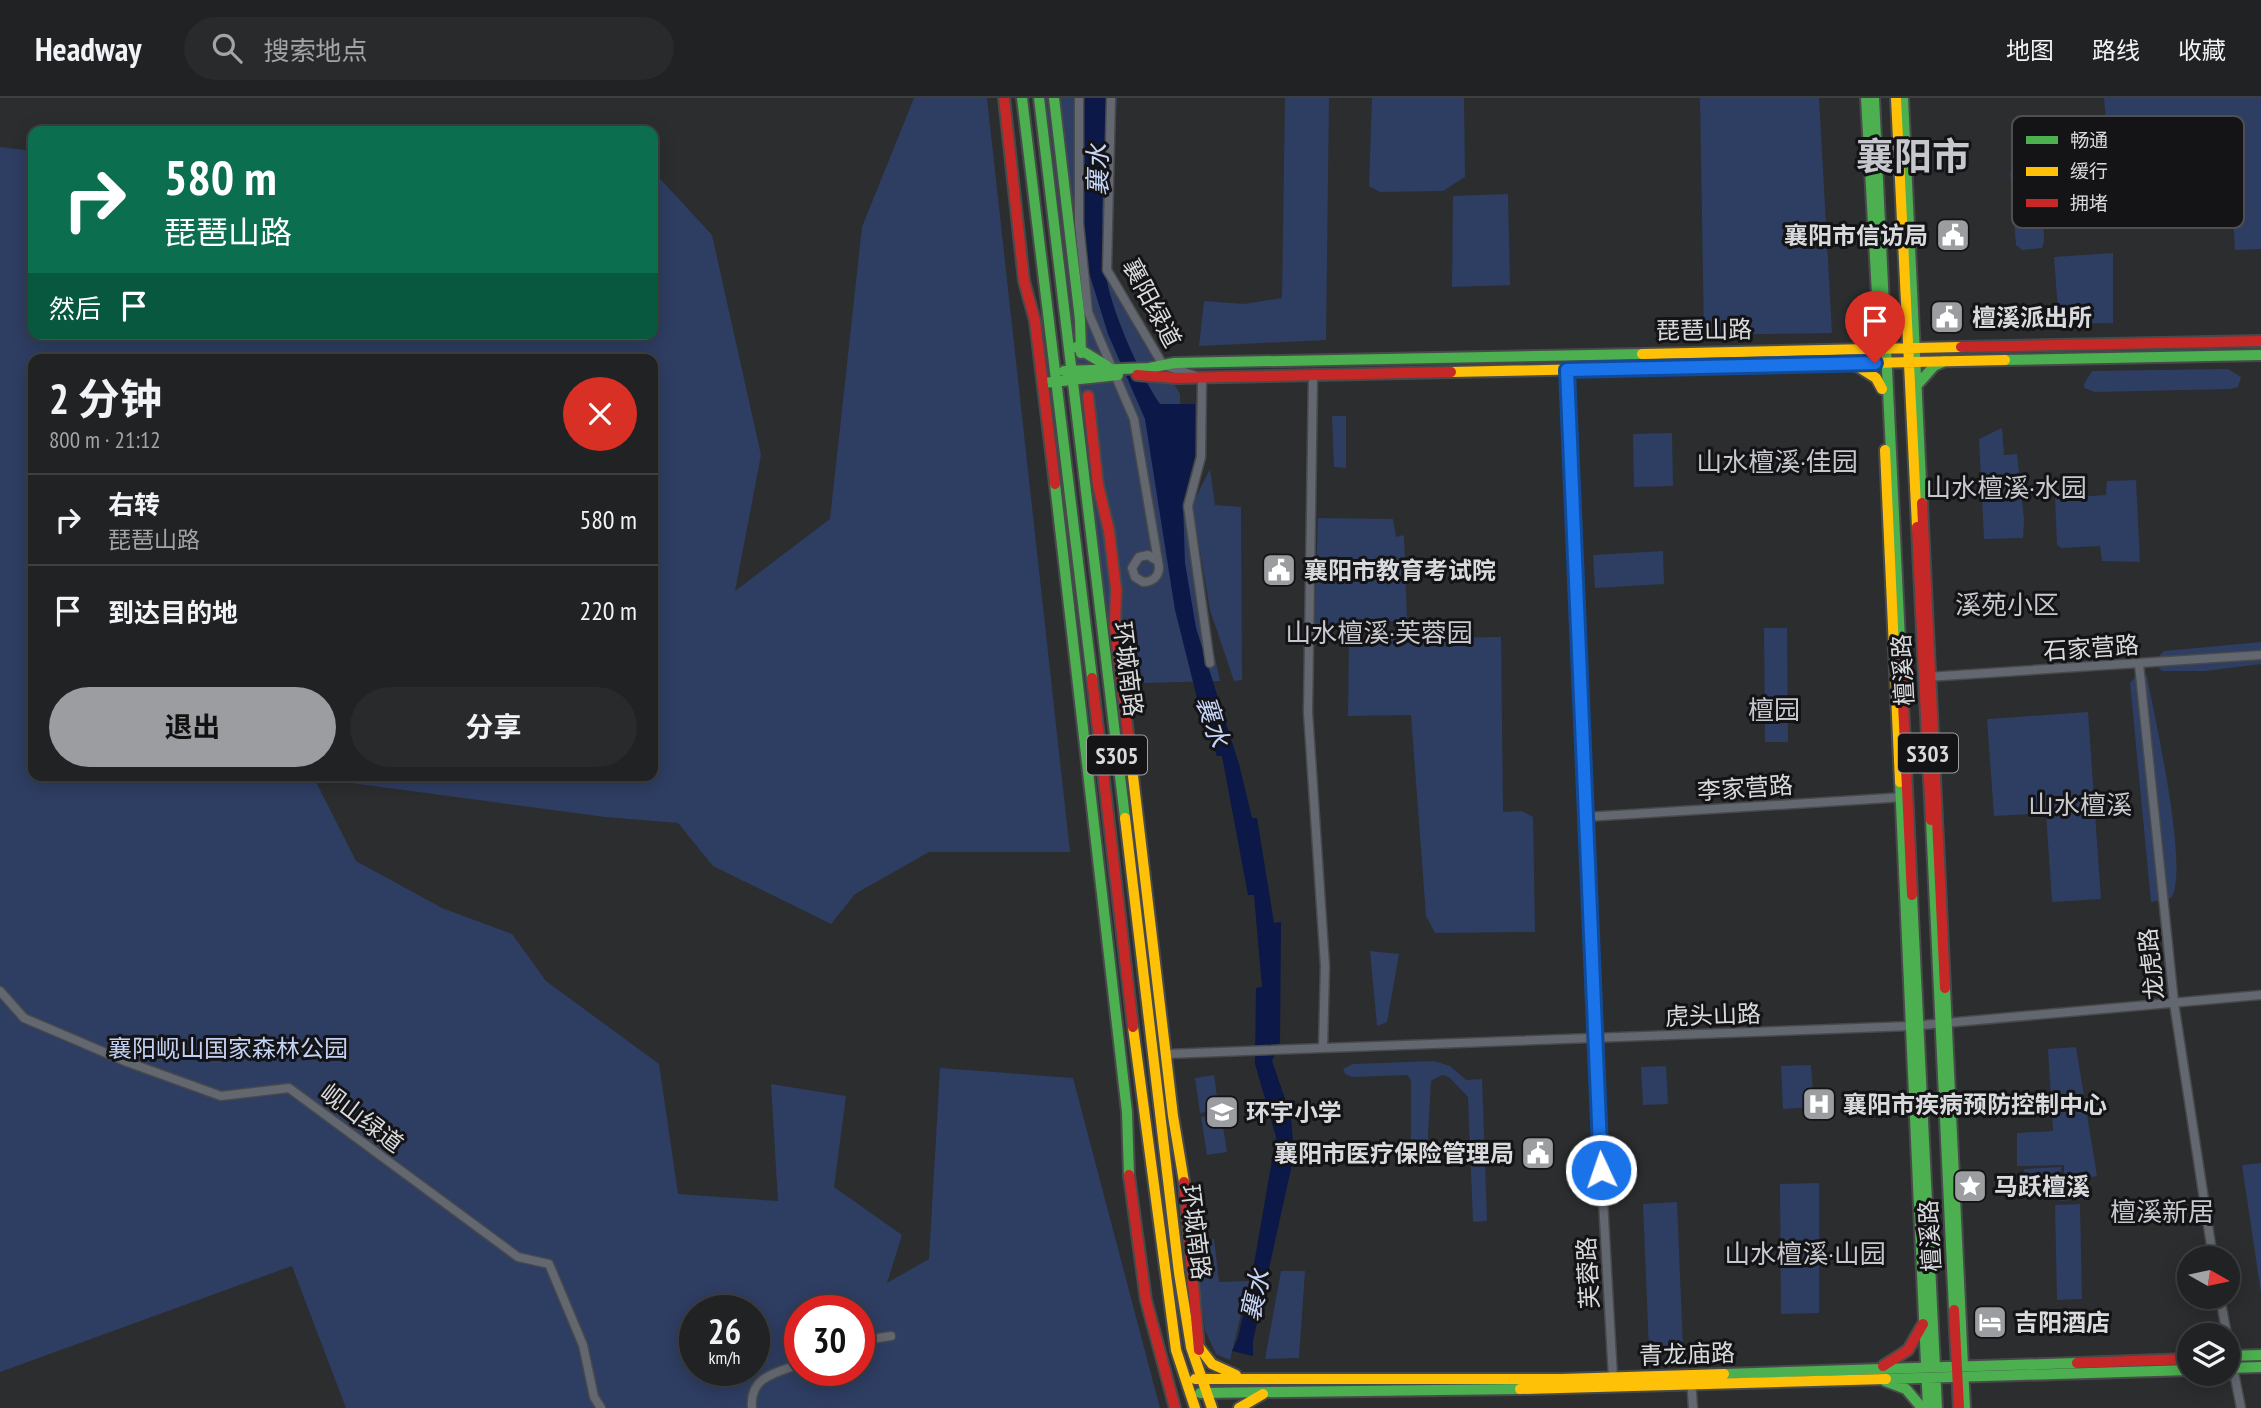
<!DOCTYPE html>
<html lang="zh">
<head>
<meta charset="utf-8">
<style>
  body { margin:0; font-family:"PT Sans Narrow","Noto Sans SC",sans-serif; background:#282a2b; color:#f1f3f6; height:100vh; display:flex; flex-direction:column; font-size:26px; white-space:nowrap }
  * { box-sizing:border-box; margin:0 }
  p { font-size:23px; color:#a2a4a6 }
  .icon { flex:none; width:38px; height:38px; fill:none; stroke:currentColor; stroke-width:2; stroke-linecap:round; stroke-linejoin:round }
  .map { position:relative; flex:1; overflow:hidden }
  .details { position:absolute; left:28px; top:256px; width:630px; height:427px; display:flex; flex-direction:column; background:#202223; border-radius:14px; box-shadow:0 4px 18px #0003,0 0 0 2px #3d3f41 }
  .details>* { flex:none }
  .top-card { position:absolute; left:28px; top:28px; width:630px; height:214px; border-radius:14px; box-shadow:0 4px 18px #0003,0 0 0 2px #3d3f41; background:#0b6e4f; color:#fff; overflow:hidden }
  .needle { width:46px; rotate:99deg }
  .tools { position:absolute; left:2177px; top:1148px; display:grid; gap:14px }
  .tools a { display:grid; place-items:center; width:63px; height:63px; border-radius:50%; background:#202223; box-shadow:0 4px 18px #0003,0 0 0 2px #3d3f41; font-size:35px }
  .speed { position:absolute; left:679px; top:1197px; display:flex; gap:14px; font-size:35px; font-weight:700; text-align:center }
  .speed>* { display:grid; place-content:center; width:91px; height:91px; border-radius:50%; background:#202223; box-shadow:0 4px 18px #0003,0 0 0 2px #3d3f41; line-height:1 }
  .speed small { font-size:18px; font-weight:400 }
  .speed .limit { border:10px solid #d22; background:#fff; color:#111 }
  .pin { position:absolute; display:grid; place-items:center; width:60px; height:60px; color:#fff; margin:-72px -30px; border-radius:50% 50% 50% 0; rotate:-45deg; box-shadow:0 0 7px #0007 }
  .pin .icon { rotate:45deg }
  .me { position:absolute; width:77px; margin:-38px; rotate:357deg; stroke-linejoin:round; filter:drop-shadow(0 0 5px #0008) }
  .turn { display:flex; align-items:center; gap:24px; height:147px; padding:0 21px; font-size:32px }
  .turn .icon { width:91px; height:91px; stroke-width:2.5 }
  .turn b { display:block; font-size:49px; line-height:60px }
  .then { display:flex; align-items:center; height:66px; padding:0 21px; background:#0003; gap:14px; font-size:26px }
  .round { display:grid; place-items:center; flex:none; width:74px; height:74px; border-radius:37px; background:#282a2b }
  .summary { display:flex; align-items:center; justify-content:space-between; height:119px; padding:0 21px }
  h1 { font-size:42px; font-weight:700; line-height:52px }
  .button { display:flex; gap:14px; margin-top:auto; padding:14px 21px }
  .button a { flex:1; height:80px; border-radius:42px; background:#9c9da0; color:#111; font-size:28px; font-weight:700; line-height:80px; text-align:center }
  .button a+a { background:#282a2b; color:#f1f3f6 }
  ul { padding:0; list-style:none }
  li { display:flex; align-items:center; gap:21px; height:91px; padding:0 21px; border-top:2px solid #3d3f41 }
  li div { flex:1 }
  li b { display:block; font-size:26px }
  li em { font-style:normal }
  header { display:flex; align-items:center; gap:42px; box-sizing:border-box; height:98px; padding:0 35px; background:#202223; border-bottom:2px solid #3d3f41 }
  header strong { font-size:33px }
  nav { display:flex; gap:38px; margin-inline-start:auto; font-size:24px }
  .search { width:490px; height:63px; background:#282a2b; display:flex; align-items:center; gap:18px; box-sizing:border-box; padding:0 24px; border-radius:38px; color:#a2a4a6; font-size:26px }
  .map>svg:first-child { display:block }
</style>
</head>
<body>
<header>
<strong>Headway</strong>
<div class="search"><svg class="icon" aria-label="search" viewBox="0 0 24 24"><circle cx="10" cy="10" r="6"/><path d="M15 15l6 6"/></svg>搜索地点</div>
<nav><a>地图</a><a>路线</a><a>收藏</a></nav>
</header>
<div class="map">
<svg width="2261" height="1310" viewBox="0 0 2261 1310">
  <rect width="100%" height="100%" fill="#2b2d2f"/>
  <path fill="#2e3d62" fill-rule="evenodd" d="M914 0H987L1070 754H929L855 796 831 826 713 768 678 725 605 719 314 680 356 763 442 810 512 836 546 883 659 966 678 1096 778 1103 771 986 846 998 834 1089 902 1137 887 1185 929 1161 940 970 1073 980 1160 1310H346L292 1168 0 1274V49L33 53V236H653V73L712 137 761 357 735 493 830 421 862 129ZM33 261H653V677H33ZM695 1213H754V1272H695ZM800 1213H859V1272H800Z
    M1039 0H1117L1107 172 1180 296 1182 410 1220 583 1108 586Z
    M1285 0H1329L1326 242 1199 248 1204 203 1244 206 1282 200Z
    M1372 0H1464L1465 79 1443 93 1380 94 1369 88Z
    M1700 0H1819L1832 235 1704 237Z
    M2104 0H2261V151L2235 152 2229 53 2208 48 2109 58Z
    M2069 60C2079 70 2079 85 2088 96L2106 99 2112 108 2106 119 2087 118 2079 127 2069 131 2063 63Z
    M2030 62 2042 67 2044 144 2042 150 2022 152 2016 147 2010 74Z
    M1508 96 1510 187 1452 189 1453 98Z
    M2113 155V225L2059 226 2054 159Z
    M2228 271 2241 279 2238 289 2230 291 2095 294 2084 290V286L2092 273Z
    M1332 318H1346V370L1334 369Z
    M2002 330 2004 357 2017 356 2024 421 2023 440 1984 441 1979 341Z
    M1672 335 1673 388 1634 389 1633 336Z
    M1210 371 1215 407 1241 409 1242 582 1234 583 1210 512 1192 407Z
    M2136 382 2140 464 2102 463 2100 448 2061 450 2057 446 2055 400 2106 397 2107 383Z
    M1318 420 1393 421 1396 439 1404 437 1407 522 1314 530Z
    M1663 453 1664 486 1595 490 1593 457Z
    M1764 530H1787L1788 644H1765Z
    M1501 539 1503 714 1522 713 1533 719 1535 834 1435 835 1426 818 1411 617 1348 618 1349 541Z
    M2261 544V566L2206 573H2162L2159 570V558L2164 553Z
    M2136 578H2147C2154 616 2190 774 2171 800L2151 804 2130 585Z
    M2088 614 2101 801 2052 804 2046 715 1994 718 1987 621Z
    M1370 853 1399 856 1387 924 1377 928Z
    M2076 949 2097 1078 2064 1085V1067L2017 1068V1035L2053 1033 2048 951Z
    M1434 963 1450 968 1466 982 1482 981 1487 1123 1473 1124 1468 999 1449 979 1442 977 1431 983 1427 1055 1426 1058 1416 1059 1411 1055V982L1407 977 1352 979 1345 976 1343 971 1353 966Z
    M1811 967 1814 1009 1783 1011 1781 968Z
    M1666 968 1668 1006 1643 1007 1641 969Z
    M1214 977 1219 1012 1200 1015 1195 980Z
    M1221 1016 1227 1054 1207 1057 1201 1019Z
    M2261 1065V1195L2242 1067Z
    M2061 1069V1090L2089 1082 2091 1100 2060 1103V1095L2025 1098 2024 1071Z
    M1819 1085V1215L1781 1216 1780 1086Z
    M1677 1104 1683 1250 1649 1252 1643 1106Z
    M2080 1106 2082 1201 2057 1202 2055 1107Z
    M1214 1141 1219 1184 1249 1183 1230 1262 1216 1256 1205 1232 1194 1144Z
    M1281 1173H1305L1299 1260 1265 1261Z"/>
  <path fill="#0c1847" d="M1084 0H1108C1106 55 1095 147 1111 199 1120 231 1141 278 1160 306H1195V358L1183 405 1185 465 1196 530 1239 666 1252 720H1257L1274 825 1281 824 1280 944 1272 963 1291 1018 1294 1057 1253 1243V1258L1232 1253 1238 1240 1254 1166 1276 1039 1255 966 1256 890 1262 889 1254 797H1248L1222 658H1217L1202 620 1175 512 1145 321 1108 236 1087 168 1081 110Z"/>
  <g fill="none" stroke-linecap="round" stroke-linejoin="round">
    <g stroke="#48494a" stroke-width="11">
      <path id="street" d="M1079 0V126L1088 214 1134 321 1159 469C1159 479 1152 484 1143 484L1135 479 1132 470 1139 459 1148 457 1156 462
        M1111 0 1107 172 1163 267 1202 280 1201 359 1188 408 1210 565
        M1567 272 1594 942 1613 1280
        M1313 277 1308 614 1325 868 1323 950
        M2139 566 2174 905 2213 1160
        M1927 579 2261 557
        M1585 719 1905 699
        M0 893 24 920 127 964 221 998 289 990 518 1159 549 1166 583 1247 594 1299 601 1310
        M1166 956 1911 928 2261 897
        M2220 1199 2227 1237
        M859 1243 891 1238
        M2228 1244 2241 1310
        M1691 1281 1693 1310
        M752 1310C749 1279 775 1275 800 1266"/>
    </g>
    <g stroke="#48494a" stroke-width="14">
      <path id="fast" d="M1022 0 1092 580
        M1039 0 1125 720
        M1054 0 1080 222 1081 255
        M1866 0 1878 214
        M1874 0 1901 563
        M1903 0 1922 405
        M1863 247 1874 242 1879 230
        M1076 249 1107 268
        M2005 262 2261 257
        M1064 273 1149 270 1174 265 1642 256
        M1043 285 1118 277
        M1918 286 1934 268 1945 263
        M1055 386 1127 1014 1129 1077
        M1900 684 1928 1310
        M1931 722 1954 1212
        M1912 797 1937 1310
        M1945 890 1965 1310
        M2228 1258 2261 1257
        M2228 1270 2261 1269
        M1724 1276 2077 1265
        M1886 1281 2189 1272
        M1885 1283 1906 1291 1922 1310
        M1200 1295 1520 1291"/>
    </g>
    <g stroke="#48494a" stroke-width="14">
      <path id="slow" d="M1896 0 1917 429
        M1642 256 1961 249
        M1854 266 1876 280 1882 291
        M1451 274 2005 262
        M1885 352 1900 684
        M1129 644 1173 1018 1184 1084
        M1125 720 1179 1175 1191 1249 1212 1310
        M1133 929 1176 1252 1195 1310
        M1196 1245 1212 1266 1236 1277
        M1195 1281H1562L1724 1276
        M1520 1291 1886 1281
        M1239 1310 1263 1296"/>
    </g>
    <g stroke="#48494a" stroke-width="14">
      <path id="jam" d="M1004 0 1024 183 1035 223 1055 386
        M1961 249 2261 243
        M1137 277 1176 280 1451 274
        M1088 298 1098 387 1109 433 1116 491 1115 529 1129 644
        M1922 405 1945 890
        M1917 429 1931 722
        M1901 563 1912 797
        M1092 580 1133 929
        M1129 1077 1146 1202 1175 1310
        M1184 1084 1199 1252
        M1954 1212 1959 1310
        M2077 1265 2189 1261
        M1883 1268 1908 1252 1923 1226"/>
    </g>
    <use href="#street" stroke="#63676f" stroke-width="8"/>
    <use href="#fast" stroke="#4caf50" stroke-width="10"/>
    <use href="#slow" stroke="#ffc107" stroke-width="10"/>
    <use href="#jam" stroke="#c62828" stroke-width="10"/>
  </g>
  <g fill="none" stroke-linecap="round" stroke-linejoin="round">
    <g stroke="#114b97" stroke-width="18">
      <path id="route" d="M1601 1072 1567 272 1875 265"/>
    </g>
    <use href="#route" stroke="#1a73e8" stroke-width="12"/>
  </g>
  <defs>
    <g id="civic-square" transform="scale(1.75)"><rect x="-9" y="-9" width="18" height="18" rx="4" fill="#9c9da0" stroke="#141416"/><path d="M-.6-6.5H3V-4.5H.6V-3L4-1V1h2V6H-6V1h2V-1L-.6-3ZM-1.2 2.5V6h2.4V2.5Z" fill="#fff"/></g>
    <g id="hospital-square" transform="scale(1.75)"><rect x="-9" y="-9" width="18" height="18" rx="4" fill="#9c9da0" stroke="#141416"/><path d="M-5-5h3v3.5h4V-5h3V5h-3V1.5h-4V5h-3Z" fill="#fff"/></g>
    <g id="school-square" transform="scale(1.75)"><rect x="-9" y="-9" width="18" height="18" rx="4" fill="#9c9da0" stroke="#141416"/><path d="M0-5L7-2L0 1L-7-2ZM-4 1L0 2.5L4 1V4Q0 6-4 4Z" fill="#fff"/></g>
    <g id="sight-square" transform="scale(1.75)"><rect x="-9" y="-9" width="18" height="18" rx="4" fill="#9c9da0" stroke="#141416"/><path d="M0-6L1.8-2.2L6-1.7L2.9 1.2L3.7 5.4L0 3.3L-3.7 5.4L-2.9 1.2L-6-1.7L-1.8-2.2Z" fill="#fff"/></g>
    <g id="hotel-square" transform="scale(1.75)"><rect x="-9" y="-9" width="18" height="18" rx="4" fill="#9c9da0" stroke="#141416"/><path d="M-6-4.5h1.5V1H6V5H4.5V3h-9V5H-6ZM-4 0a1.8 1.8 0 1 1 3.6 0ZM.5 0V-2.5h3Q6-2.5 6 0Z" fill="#fff"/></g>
  </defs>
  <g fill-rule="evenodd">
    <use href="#civic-square" x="1953" y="137"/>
    <use href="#civic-square" x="1947" y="219"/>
    <use href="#civic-square" x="1279" y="472"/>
    <use href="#hospital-square" x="1819" y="1006"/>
    <use href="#school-square" x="1222" y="1014"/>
    <use href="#civic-square" x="1538" y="1055"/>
    <use href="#sight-square" x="1970" y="1088"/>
    <use href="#hotel-square" x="1990" y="1224"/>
  </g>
  <g text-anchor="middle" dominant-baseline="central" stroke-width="6" stroke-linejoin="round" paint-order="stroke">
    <g fill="#141416" stroke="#9e9fa1" stroke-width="2">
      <rect x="1898" y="635.5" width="60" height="39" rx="5"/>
      <rect x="1087" y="637.5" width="60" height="39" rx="5"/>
    </g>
    <g font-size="23" font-weight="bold" fill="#d9dadd">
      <text x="1928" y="655">S303</text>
      <text x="1117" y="657">S305</text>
    </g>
    <g font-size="24" font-weight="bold" fill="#d9dadd" stroke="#141416" text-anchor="start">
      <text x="1928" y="137" text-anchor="end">襄阳市信访局</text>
      <text x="1972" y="219">檀溪派出所</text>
      <text x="1304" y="472">襄阳市教育考试院</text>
      <text x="1843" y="1006">襄阳市疾病预防控制中心</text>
      <text x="1246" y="1014">环宇小学</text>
      <text x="1514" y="1055" text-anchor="end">襄阳市医疗保险管理局</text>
      <text x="1994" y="1088">马跃檀溪</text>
      <text x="2014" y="1224">吉阳酒店</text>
    </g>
    <g font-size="24" fill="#d9dadd" stroke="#141416">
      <text transform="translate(1152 205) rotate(62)">襄阳绿道</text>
      <text transform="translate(1704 232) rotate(-1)">琵琶山路</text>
      <text transform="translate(2091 550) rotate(-4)">石家营路</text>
      <text transform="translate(1128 571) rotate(83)">环城南路</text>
      <text transform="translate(1903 572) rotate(-93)">檀溪路</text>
      <text transform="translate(1745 690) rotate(-4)">李家营路</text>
      <text transform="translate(2151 866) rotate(-96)">龙虎路</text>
      <text transform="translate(1713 917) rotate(-2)">虎头山路</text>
      <text transform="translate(362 1020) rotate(37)">岘山绿道</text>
      <text transform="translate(1196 1134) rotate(83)">环城南路</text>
      <text transform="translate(1930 1138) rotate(-93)">檀溪路</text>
      <text transform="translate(1588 1175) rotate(-93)">芙蓉路</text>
      <text transform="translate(1687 1256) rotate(-2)">青龙庙路</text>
    </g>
    <g font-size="24" fill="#c3d1f4" stroke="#141416">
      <text x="228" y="950">襄阳岘山国家森林公园</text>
    </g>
    <g font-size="26" font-style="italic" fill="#c6d5f8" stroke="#141416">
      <text transform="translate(1097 72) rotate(-90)">襄水</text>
      <text transform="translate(1213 623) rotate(72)">襄水</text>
      <text transform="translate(1255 1197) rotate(-77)">襄水</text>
    </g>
    <g font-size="26" fill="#c6c8cd" stroke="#141416">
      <text x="1777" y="363">山水檀溪·佳园</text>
      <text x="2006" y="389">山水檀溪·水园</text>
      <text x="2007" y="506">溪苑小区</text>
      <text x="1379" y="534">山水檀溪·芙蓉园</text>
      <text x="1774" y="611">檀园</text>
      <text x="2080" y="706">山水檀溪</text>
      <text x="2162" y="1113">檀溪新居</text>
      <text x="1805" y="1155">山水檀溪·山园</text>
    </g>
    <g font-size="38" font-weight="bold" fill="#c6c8cd" stroke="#141416">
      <text x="1913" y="57">襄阳市</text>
    </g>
  </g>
  <rect x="2012" y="18" width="232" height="112" rx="10" fill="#141416" stroke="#4f4f52" stroke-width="2"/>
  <rect x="2026" y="38" width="32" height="8" fill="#4caf50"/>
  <rect x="2026" y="69" width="32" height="9" fill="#ffc107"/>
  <rect x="2026" y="101" width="32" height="8" fill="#c62828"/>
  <g font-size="19" fill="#d9dadd">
    <text x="2070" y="49">畅通</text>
    <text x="2070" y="80">缓行</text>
    <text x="2070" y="112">拥堵</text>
  </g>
</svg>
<div class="tools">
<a><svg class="needle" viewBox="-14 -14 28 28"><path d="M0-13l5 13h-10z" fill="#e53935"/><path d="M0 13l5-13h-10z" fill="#a2a4a6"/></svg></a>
<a><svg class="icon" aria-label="layers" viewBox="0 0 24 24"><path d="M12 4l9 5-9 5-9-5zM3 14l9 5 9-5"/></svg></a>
</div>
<div class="speed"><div>26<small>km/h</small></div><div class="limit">30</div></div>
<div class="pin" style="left:1875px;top:265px;background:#d93025"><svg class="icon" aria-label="arrive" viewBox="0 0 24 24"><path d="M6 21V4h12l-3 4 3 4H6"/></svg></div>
<svg class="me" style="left:1601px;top:1072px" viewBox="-20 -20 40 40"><circle r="17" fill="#1a73e8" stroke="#fff" stroke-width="3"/><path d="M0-11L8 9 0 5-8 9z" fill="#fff"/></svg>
<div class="top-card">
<div class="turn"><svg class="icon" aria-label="right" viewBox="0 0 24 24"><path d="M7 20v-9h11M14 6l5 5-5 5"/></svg><div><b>580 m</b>琵琶山路</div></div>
<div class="then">然后<svg class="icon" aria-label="arrive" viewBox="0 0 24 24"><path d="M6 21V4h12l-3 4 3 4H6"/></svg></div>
</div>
<section class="details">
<div class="summary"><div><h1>2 分钟</h1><p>800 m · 21:12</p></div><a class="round" style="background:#d93025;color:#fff"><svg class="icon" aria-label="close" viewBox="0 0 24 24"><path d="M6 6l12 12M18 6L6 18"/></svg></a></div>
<ul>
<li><svg class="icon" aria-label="right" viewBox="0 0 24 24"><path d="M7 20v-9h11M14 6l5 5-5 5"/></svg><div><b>右转</b><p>琵琶山路</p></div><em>580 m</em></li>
<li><svg class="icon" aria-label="arrive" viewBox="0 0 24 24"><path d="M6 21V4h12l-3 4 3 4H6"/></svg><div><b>到达目的地</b></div><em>220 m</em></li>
</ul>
<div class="button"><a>退出</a><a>分享</a></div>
</section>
</div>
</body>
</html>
